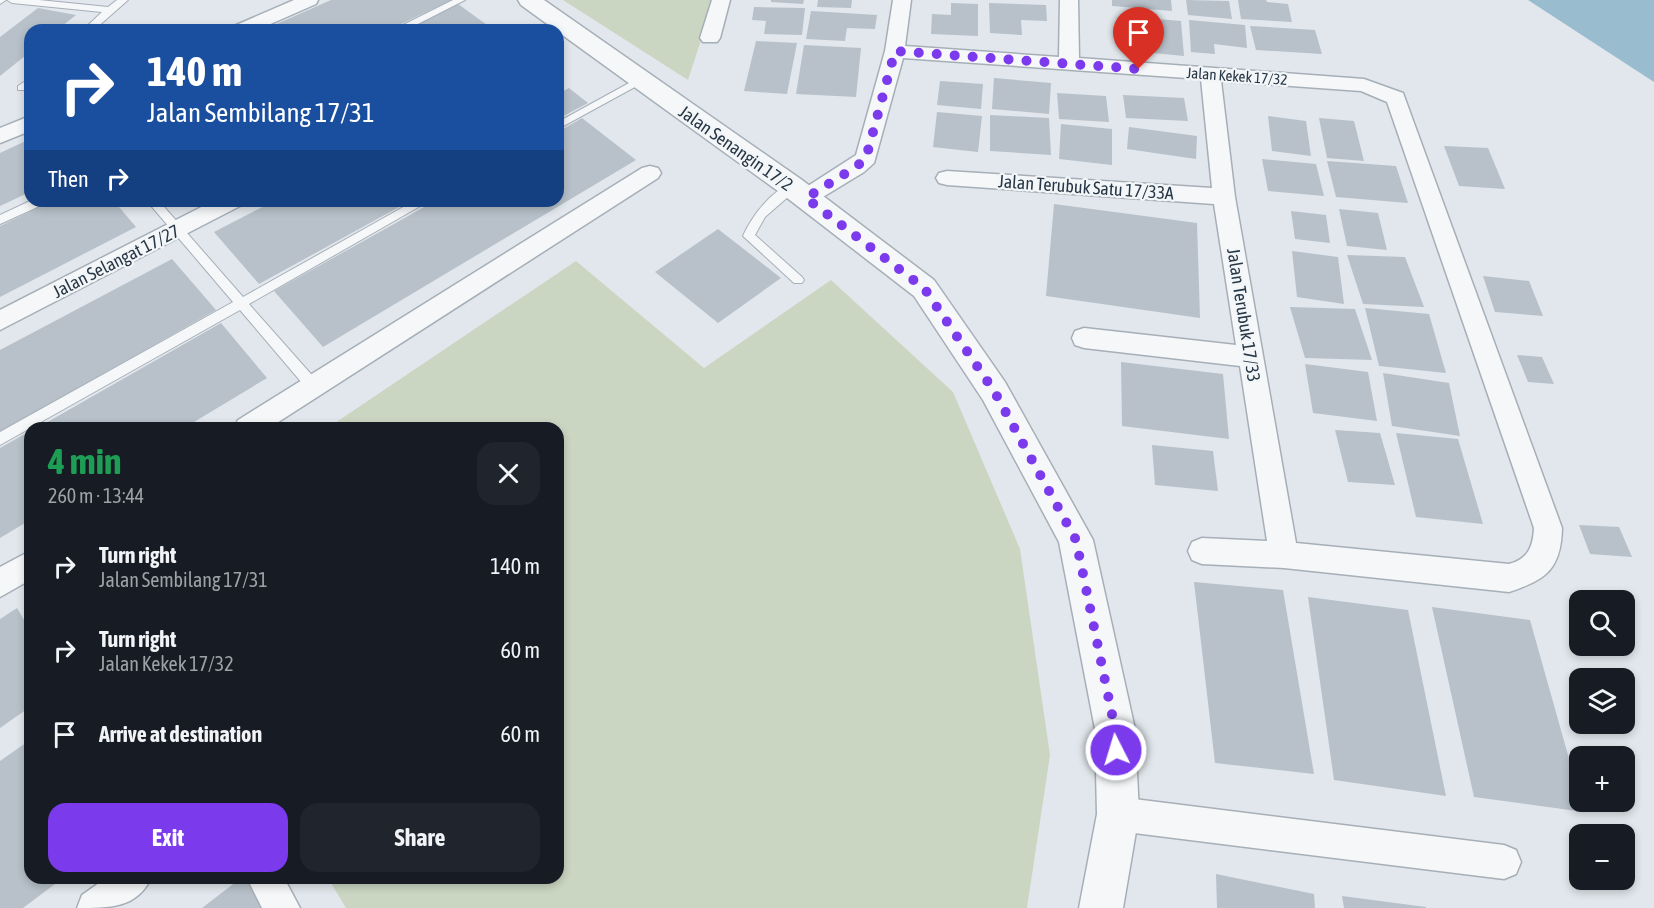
<!DOCTYPE html>
<html lang="en">
<head>
<meta charset="utf-8">
<style>
  body { margin:0; font-family:"Asap Condensed",sans-serif; background:#20242c; color:#f1f3f6; height:100vh; display:flex; flex-direction:column; font-size:22px; white-space:nowrap }
  * { box-sizing:border-box; margin:0 }
  p { font-size:20px; color:#9ea1a6 }
  .icon { flex:none; width:33px; height:33px; fill:none; stroke:currentColor; stroke-width:2; stroke-linecap:round; stroke-linejoin:round }
  .map { position:relative; flex:1; overflow:hidden }
  .side { position:absolute; left:24px; top:422px; width:540px; height:462px; display:flex; flex-direction:column; background:#171b24; border-radius:18px; box-shadow:0 3px 9px #0003 }
  .side>* { flex:none }
  .top-card { position:absolute; left:24px; top:24px; width:540px; height:183px; border-radius:18px; box-shadow:0 3px 9px #0003; background:#1a4fa0; color:#fff; overflow:hidden }
  .controls { position:absolute; left:1569px; top:590px; display:grid; gap:12px }
  .controls a { display:grid; place-items:center; width:66px; height:66px; border-radius:12px; background:#171b24; box-shadow:0 3px 9px #0003; font-size:30px }
  .pin { position:absolute; display:grid; place-items:center; width:51px; height:51px; color:#fff; margin:-62px -26px; border-radius:50% 50% 50% 0; rotate:-45deg; box-shadow:0 0 6px #0007 }
  .pin .icon { rotate:45deg }
  .me { position:absolute; width:66px; margin:-33px; rotate:355deg; stroke-linejoin:round; filter:drop-shadow(0 0 4px #0008) }
  .turn { display:flex; align-items:center; gap:21px; height:126px; padding:0 24px; font-size:27px }
  .turn .icon { width:78px; height:78px; stroke-width:2.5 }
  .turn b { display:block; font-size:42px; line-height:51px }
  .then { display:flex; align-items:center; height:57px; padding:0 24px; background:#0003; gap:12px; font-size:22px }
  .round { display:grid; place-items:center; flex:none; width:63px; height:63px; border-radius:18px; background:#20242c }
  .headline { display:flex; align-items:center; justify-content:space-between; height:102px; padding:0 24px }
  h1 { font-size:36px; font-weight:700; line-height:45px; color:#1e9e55 }
  .action { display:flex; gap:12px; margin-top:auto; padding:12px 24px }
  .action a { flex:1; height:69px; border-radius:18px; background:#7c3aed; color:#fff; font-size:24px; font-weight:700; line-height:69px; text-align:center }
  .action a+a { background:#20242c; color:#f1f3f6 }
  ul { padding:0; list-style:none }
  li { display:flex; align-items:center; gap:18px; height:84px; padding:0 24px }
  li div { flex:1 }
  li b { display:block; font-size:22px }
  li em { font-style:normal }
  .map>svg:first-child { display:block }
</style>
</head>
<body>
<div class="map">
<svg width="1654" height="908" viewBox="0 0 1654 908">
  <rect width="100%" height="100%" fill="#e1e7ec"/>
  <path fill="#cad6c2" d="M563 0H714L688 80Z
    M576 261 704 368 831 280 953 392 1020 549 1050 755 1027 908H346L328 878H558V428L329 427Z"/>
  <path fill="#99bccf" d="M1528 0H1654V82Z"/>
  <path fill="#b8c1ca" d="M452 0 388 30H263L331 0Z
    M771 0H804L803 4 771 2Z
    M818 0H852L851 8 817 7Z
    M1112 0H1171L1172 11 1112 6Z
    M1186 0 1229 1 1232 19 1188 15Z
    M1238 0H1266L1267 2 1288 4 1292 22 1241 19Z
    M951 3 978 4V36L931 34 932 14 951 15Z
    M989 3 1046 5 1047 21 1021 20 1022 35 990 33Z
    M458 4 494 30H404Z
    M754 7 805 8 802 35 764 34 766 21 752 20Z
    M38 8 76 15 57 30H30V52L0 76V37Z
    M811 11 877 15 875 29 847 28 845 41 806 39Z
    M1122 16 1181 21 1184 56 1153 53V45L1122 42Z
    M1189 20 1245 25 1247 48 1214 44 1215 54 1191 52Z
    M1250 26 1315 30 1322 54 1256 50Z
    M756 41 797 43 787 94 744 91Z
    M804 45 861 48 856 97 796 94Z
    M994 78 1051 83 1049 114 992 109Z
    M940 81 983 84 981 109 937 105Z
    M569 88 588 103 558 119V94Z
    M1057 93 1106 96 1109 122 1059 119Z
    M1123 95 1184 98 1188 121 1126 118Z
    M937 112 982 116 978 152 933 147Z
    M990 115 1049 118 1051 155 990 151Z
    M1268 116 1306 121 1311 156 1272 151Z
    M582 118 636 160 323 347 274 291 435 201H558V132Z
    M1319 118 1354 121 1364 161 1327 158Z
    M1061 124 1112 129V165L1059 159Z
    M1129 127 1197 136 1196 159 1127 149Z
    M30 139V192L0 206V153Z
    M1444 146 1488 148 1505 189 1459 186Z
    M1262 159 1316 164 1324 196 1268 191Z
    M1327 161 1396 166 1408 203 1336 197Z
    M52 201H114L136 227 0 297V226Z
    M274 201H410L259 284 214 232Z
    M1054 204 1197 223 1200 318 1046 296Z
    M1339 209 1378 213 1387 250 1347 246Z
    M1291 211 1326 215 1330 243 1295 239Z
    M718 229 781 278 718 323 655 272Z
    M1292 251 1338 257 1344 304 1297 297Z
    M1347 255 1405 257 1424 307 1363 304Z
    M172 259 216 310 0 432V350Z
    M1483 276 1529 281 1543 316 1495 312Z
    M1290 307 1355 309 1372 360 1305 358Z
    M1365 308 1429 314 1446 373 1379 366Z
    M221 323 267 378 184 428H37Z
    M1517 355 1542 357 1554 384 1528 382Z
    M1121 362 1223 374 1229 439 1122 426Z
    M1305 364 1368 372 1377 421 1313 413Z
    M1383 373 1449 383 1460 436 1392 426Z
    M1335 430 1380 433 1395 485 1348 482Z
    M30 431V520L0 538V448Z
    M1396 433 1458 439 1483 524 1416 517Z
    M1152 445 1213 451 1218 491 1155 485Z
    M1579 525 1619 527 1632 557 1590 554Z
    M1194 582 1283 590 1314 774 1215 763Z
    M1308 597 1408 610 1446 796 1334 780Z
    M1432 607 1530 620 1584 812 1474 797Z
    M17 608 30 630V707L0 728V619Z
    M30 740V878H63L23 908H0V761Z
    M1216 874 1314 894 1315 908H1217Z
    M241 878H246L264 908H202Z
    M1342 896 1426 907V908H1344Z"/>
  <g fill="none" stroke-linecap="round" stroke-linejoin="round">
    <g stroke="#a6afb7" stroke-width="2">
      <path id="service" d="M0 0H6L0 4Z
        M7 0H39L108 7 117 0H128L94 30H83L102 12 12 3Z
        M453 0H465L406 30H393Z
        M640 77 644 78V82L558 129V122Z
        M30 78V86L26 90H18V86Z
        M792 183 796 184V190L765 217 755 235 802 277 804 280 802 283H794L743 236C752 216 771 191 792 183Z
        M30 201H46L44 204 0 224V215Z
        M147 201H159L243 297 414 201H429L249 304 318 382 319 386 318 390H308L240 310 0 445V432L233 302Z"/>
    </g>
    <g stroke="#a6afb7" stroke-width="3">
      <path id="minor" d="M294 0H318L316 4 257 30H231L234 26Z
        M712 0H730L720 38 717 42H703L700 38Z
        M893 0H911L905 46 1059 57 1060 0H1078L1079 58 1364 79 1403 93 1562 528C1561 569 1546 580 1509 592L1284 568 1202 564 1192 560 1188 551 1192 542 1202 538 1267 541 1240 366 1084 348 1075 345 1072 338 1075 331 1084 328 1236 345 1214 204 947 185 939 183 936 178 939 173 947 171 1212 188 1201 79 903 58 874 163 864 172 813 203 805 206 797 203 794 198 797 193 856 155 885 51ZM1221 81 1361 91 1387 102 1534 528C1533 547 1528 559 1509 564L1296 543 1235 197Z
        M30 116V131L0 143V128Z
        M650 166 658 168 661 173 658 178 269 428H234L238 420 642 168Z
        M213 201H243L240 206 0 330V310Z
        M30 551V580L0 597V567Z
        M1118 797 1504 845 1516 850 1521 862 1516 874 1504 879 1118 831 1106 826 1101 814 1106 802Z
        M106 878H151C137 908 110 908 77 908L82 895Z
        M247 878H284L300 908H262Z"/>
    </g>
    <g stroke="#a6afb7" stroke-width="3">
      <path id="tertiary" d="M518 0H544L802 180 934 280 1005 382 1093 540 1135 729 1139 814 1123 908H1079L1097 814 1095 729 1059 542 983 400 914 296 782 194 521 5Z"/>
    </g>
    <use href="#service" fill="#f5f7f9" fill-rule="evenodd"/>
    <use href="#minor" fill="#f5f7f9" fill-rule="evenodd"/>
    <use href="#tertiary" fill="#f5f7f9" fill-rule="evenodd"/>
  </g>
  <g fill="none" stroke-linecap="round" stroke-linejoin="round">
    <path stroke="#7c3aed" stroke-width="10" stroke-dasharray="0 18" d="M1116 750 1115 729 1076 540 994 391 924 288 806 198 856 167 866 158 895 51 1139 69"/>
  </g>
  <g text-anchor="middle" dominant-baseline="central" stroke-width="4.5" stroke-linejoin="round" paint-order="stroke">
    <g font-size="15" fill="#283745" stroke="#f2f6f8">
      <text transform="translate(1237 76) rotate(4)">Jalan Kekek 17/32</text>
    </g>
    <g font-size="18" fill="#283745" stroke="#f2f6f8">
      <text transform="translate(736 148) rotate(35)">Jalan Senangin 17/2</text>
      <text transform="translate(1086 187) rotate(4)">Jalan Terubuk Satu 17/33A</text>
      <text transform="translate(116 261) rotate(-27)">Jalan Selangat 17/27</text>
      <text transform="translate(1244 315) rotate(81)">Jalan Terubuk 17/33</text>
    </g>
  </g>
</svg>
<div class="controls">
<a><svg class="icon" aria-label="search" viewBox="0 0 24 24"><circle cx="10" cy="10" r="6"/><path d="M15 15l6 6"/></svg></a>
<a><svg class="icon" aria-label="layers" viewBox="0 0 24 24"><path d="M12 4l9 5-9 5-9-5zM3 14l9 5 9-5"/></svg></a>
<a>+</a>
<a>−</a>
</div>
<div class="pin" style="left:1139px;top:69px;background:#d93025"><svg class="icon" aria-label="arrive" viewBox="0 0 24 24"><path d="M6 21V4h12l-3 4 3 4H6"/></svg></div>
<svg class="me" style="left:1116px;top:750px" viewBox="-20 -20 40 40"><circle r="17" fill="#7c3aed" stroke="#fff" stroke-width="3"/><path d="M0-11L8 9 0 5-8 9z" fill="#fff"/></svg>
<div class="top-card">
<div class="turn"><svg class="icon" aria-label="right" viewBox="0 0 24 24"><path d="M7 20v-9h11M14 6l5 5-5 5"/></svg><div><b>140 m</b>Jalan Sembilang 17/31</div></div>
<div class="then">Then<svg class="icon" aria-label="right" viewBox="0 0 24 24"><path d="M7 20v-9h11M14 6l5 5-5 5"/></svg></div>
</div>
<section class="side">
<div class="headline"><div><h1>4 min</h1><p>260 m · 13:44</p></div><a class="round"><svg class="icon" aria-label="close" viewBox="0 0 24 24"><path d="M6 6l12 12M18 6L6 18"/></svg></a></div>
<ul>
<li><svg class="icon" aria-label="right" viewBox="0 0 24 24"><path d="M7 20v-9h11M14 6l5 5-5 5"/></svg><div><b>Turn right</b><p>Jalan Sembilang 17/31</p></div><em>140 m</em></li>
<li><svg class="icon" aria-label="right" viewBox="0 0 24 24"><path d="M7 20v-9h11M14 6l5 5-5 5"/></svg><div><b>Turn right</b><p>Jalan Kekek 17/32</p></div><em>60 m</em></li>
<li><svg class="icon" aria-label="arrive" viewBox="0 0 24 24"><path d="M6 21V4h12l-3 4 3 4H6"/></svg><div><b>Arrive at destination</b></div><em>60 m</em></li>
</ul>
<div class="action"><a>Exit</a><a>Share</a></div>
</section>
</div>
</body>
</html>
